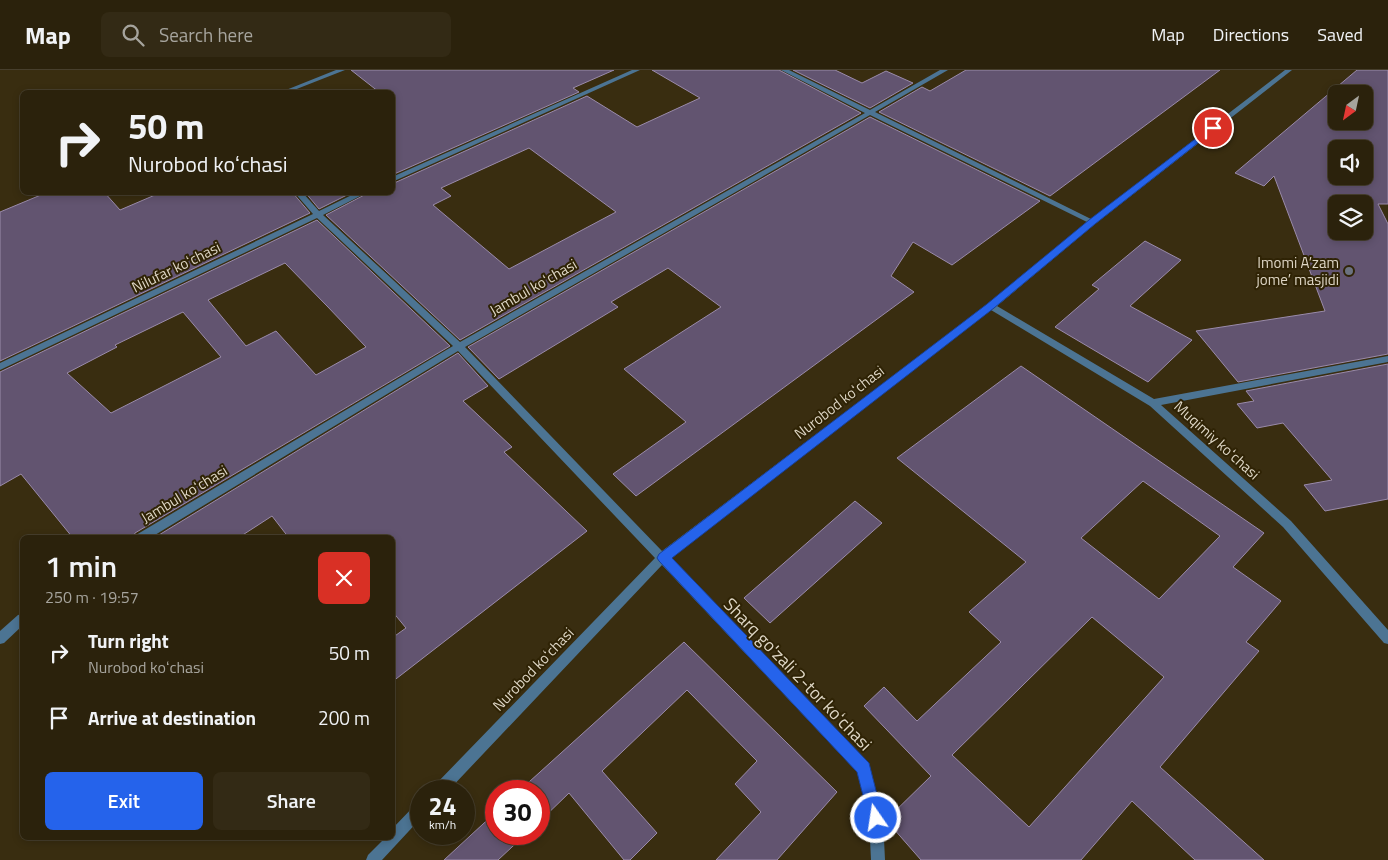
<!DOCTYPE html>
<html lang="en">
<head>
<meta charset="utf-8">
<style>
  body { margin:0; font-family:"Titillium Web",sans-serif; background:#332a15; color:#f1f3f6; height:100vh; display:flex; flex-direction:column; font-size:19px; white-space:nowrap }
  * { box-sizing:border-box; margin:0 }
  p { font-size:16px; color:#a6a49d }
  .icon { flex:none; width:28px; height:28px; fill:none; stroke:currentColor; stroke-width:2; stroke-linecap:round; stroke-linejoin:round }
  .map { position:relative; flex:1; overflow:hidden }
  .details { position:absolute; left:20px; top:465px; width:375px; height:305px; display:flex; flex-direction:column; background:#2b220c; border-radius:8px; box-shadow:0 2px 8px #0003,0 0 0 1px #473f2d }
  .details>* { flex:none }
  .banner { position:absolute; left:20px; top:20px; width:375px; height:105px; border-radius:8px; box-shadow:0 2px 8px #0003,0 0 0 1px #473f2d; background:#2b220c; color:#f1f3f6; overflow:hidden }
  .needle { width:32px; rotate:213deg }
  .fabs { position:absolute; left:1328px; top:15px; display:grid; gap:10px }
  .fabs a { display:grid; place-items:center; width:45px; height:45px; border-radius:8px; background:#2b220c; box-shadow:0 2px 8px #0003,0 0 0 1px #473f2d; font-size:25px }
  .speed { position:absolute; left:410px; top:710px; display:flex; gap:10px; font-size:25px; font-weight:700; text-align:center }
  .speed>* { display:grid; place-content:center; width:65px; height:65px; border-radius:50%; background:#2b220c; box-shadow:0 2px 8px #0003,0 0 0 1px #473f2d; line-height:1 }
  .speed small { font-size:12px; font-weight:400 }
  .speed .limit { border:8px solid #d22; background:#fff; color:#111 }
  .pin { position:absolute; display:grid; place-items:center; width:42px; height:42px; color:#fff; margin:-21px; border:2px solid #fff; border-radius:50%; box-shadow:0 1px 5px #0007 }
  .me { position:absolute; width:55px; margin:-28px; rotate:347deg; stroke-linejoin:round; filter:drop-shadow(0 0 4px #0008) }
  .turn { display:flex; align-items:center; gap:18px; height:105px; padding:0 25px; font-size:22px }
  .turn .icon { width:65px; height:65px; stroke-width:2.5 }
  .turn b { display:block; font-size:35px; line-height:42px }
  .round { display:grid; place-items:center; flex:none; width:52px; height:52px; border-radius:8px; background:#332a15 }
  .summary { display:flex; align-items:center; justify-content:space-between; height:85px; padding:0 25px }
  h1 { font-size:30px; font-weight:600; line-height:38px }
  .button { display:flex; gap:10px; margin-top:auto; padding:10px 25px }
  .button a { flex:1; height:58px; border-radius:8px; background:#2563eb; color:#fff; font-size:20px; font-weight:600; line-height:58px; text-align:center }
  .button a+a { background:#332a15; color:#f1f3f6 }
  ul { padding:0; list-style:none }
  li { display:flex; align-items:center; gap:15px; height:65px; padding:0 25px }
  li div { flex:1 }
  li b { display:block; font-size:19px }
  li em { font-style:normal }
  header { display:flex; align-items:center; gap:30px; box-sizing:border-box; height:70px; padding:0 25px; background:#2b220c; border-bottom:1px solid #473f2d }
  header strong { font-size:24px }
  nav { display:flex; gap:28px; margin-inline-start:auto; font-size:18px }
  .search { width:350px; height:45px; background:#332a15; display:flex; align-items:center; gap:12px; box-sizing:border-box; padding:0 18px; border-radius:8px; color:#a6a49d; font-size:19px }
  .map>svg:first-child { display:block }
</style>
</head>
<body>
<header>
<strong>Map</strong>
<div class="search"><svg class="icon" aria-label="search" viewBox="0 0 24 24"><circle cx="10" cy="10" r="6"/><path d="M15 15l6 6"/></svg>Search here</div>
<nav><a>Map</a><a>Directions</a><a>Saved</a></nav>
</header>
<div class="map">
<svg width="1388" height="790" viewBox="0 0 1388 790">
  <rect width="100%" height="100%" fill="#392d10"/>
  <path fill="#625470" stroke="#9a8baa" fill-rule="evenodd" d="M351 0H614L573 18 579 22 392 105V22H379Z
    M652 0H779L861 43 460 270 326 145 370 122H392V114L587 26 637 57 700 28ZM529 78 616 142 509 199 433 135 451 126 441 118Z
    M793 0H835L862 13 886 1 913 13 870 38Z
    M966 0H1220L1050 126 879 42 922 17 930 21Z
    M1357 0H1388V134H1378L1388 154V284L1238 312 1196 261 1325 241 1274 106 1264 116 1235 103ZM1336 24H1364V51H1336ZM1336 79H1364V106H1336ZM1336 134H1364V161H1336Z
    M870 47 1040 131 952 195 913 172 891 206 914 222 636 426 613 404 686 352 624 299 721 237 668 198 611 232 618 237 499 309 468 277Z
    M48 122H104L120 140 162 122H292L310 143 0 291V142Z
    M305 122H353L319 139Z
    M317 150 450 276 135 463 133 468H73L21 404 0 416V302ZM285 193 327 236 366 277 316 305 276 261 246 276 208 230ZM183 242 221 287 111 343 67 303 117 277 115 275Z
    M1145 171 1181 190 1130 236 1192 270 1148 312 1055 257 1099 219 1092 215Z
    M458 283 488 316 463 331 512 377 504 382 587 461 392 612V568L406 558 392 541V468H289L272 446 238 468H154Z
    M1388 294V429L1325 441 1304 415 1332 410 1283 353 1257 358 1237 334 1254 331 1246 321Z
    M1021 296 1264 463 1233 497 1281 531 1246 572 1259 581 1160 697 1264 790H1195L1132 731 1081 790H921L886 750 931 706 864 636 884 617 917 651 1001 572 969 542 1026 492 897 388ZM1143 411 1220 466 1159 529 1081 468ZM1092 547 1164 607 1029 757 952 685Z
    M855 431 882 453 770 553 744 528Z
    M684 572 837 722 777 790H716L761 742 735 714 757 691 687 620 602 701 657 763 630 790H624L569 723 539 752V721H519Z
    M496 742V764H526L498 790H444Z"/>
  <g fill="none" stroke-linecap="round" stroke-linejoin="round">
    <path fill="#4c7493" fill-rule="evenodd" d="M336 0H345L289 22H281Z
      M632 0H640L392 112V107Z
      M781 0H789L870 40 940 0H948L875 42 1091 149 1285 0H1292L1095 154 997 236 1154 329 1388 286V292L1161 335 1291 451 1388 560V574L1384 573 1283 457 1150 336 991 240 669 488 868 693 883 748 885 790H871L869 748 857 702 662 495 448 721H433L434 716 655 488 458 281 150 468H135L136 465 453 276 317 148 0 300V293L313 144 294 122H302L319 141 358 122H368L323 145 460 272 865 43ZM870 45 1087 152 988 234 662 481 465 277Z
      M23 122H30L26 125Z
      M22 544V556L4 573 0 574V561L18 545Z
      M421 732V748L382 790H366L368 785 385 768H392V759L416 734Z"/>
  </g>
  <path fill="#2563eb" stroke="#184099" d="M1211 57 1217 58 1095 154 994 238 672 488 869 693 883 748 881 753 876 756 870 753 857 702 659 491 657 488 659 484 987 234 1089 150Z"/>
  <circle fill="#6b7280" stroke="#2f2305" stroke-width="2" cx="1349" cy="201" r="5"/>
  <g text-anchor="middle" dominant-baseline="central" stroke-width="4" stroke-linejoin="round" paint-order="stroke">
    <g font-size="15" fill="#ded6c5" stroke="#2f2305" text-anchor="end">
      <text x="1339" y="192">Imomi A’zam<tspan x="1339" dy="17">jome’ masjidi</tspan></text>
    </g>
    <g font-size="15" fill="#ded6c5" stroke="#2f2305">
      <text transform="translate(176 197) rotate(-26)">Nilufar koʻchasi</text>
      <text transform="translate(533 217) rotate(-30)">Jambul koʻchasi</text>
      <text transform="translate(839 332) rotate(-38)">Nurobod koʻchasi</text>
      <text transform="translate(1217 370) rotate(42)">Muqimiy koʻchasi</text>
      <text transform="translate(184 424) rotate(-31)">Jambul koʻchasi</text>
      <text transform="translate(533 599) rotate(-46)">Nurobod koʻchasi</text>
    </g>
    <g font-size="18" fill="#ded6c5" stroke="#2f2305">
      <text transform="translate(798 604) rotate(46)">Sharq go'zali 2-tor koʻchasi</text>
    </g>
  </g>
</svg>
<div class="fabs">
<a><svg class="needle" viewBox="-14 -14 28 28"><path d="M0-13l5 13h-10z" fill="#e53935"/><path d="M0 13l5-13h-10z" fill="#a6a49d"/></svg></a>
<a><svg class="icon" aria-label="sound" viewBox="0 0 24 24"><path d="M4 9h4l5-4v14l-5-4H4zM17 9q2 3 0 6"/></svg></a>
<a><svg class="icon" aria-label="layers" viewBox="0 0 24 24"><path d="M12 4l9 5-9 5-9-5zM3 14l9 5 9-5"/></svg></a>
</div>
<div class="speed"><div>24<small>km/h</small></div><div class="limit">30</div></div>
<div class="pin" style="left:1213px;top:58px;background:#d93025"><svg class="icon" aria-label="arrive" viewBox="0 0 24 24"><path d="M6 21V4h12l-3 4 3 4H6"/></svg></div>
<svg class="me" style="left:876px;top:748px" viewBox="-20 -20 40 40"><circle r="17" fill="#2563eb" stroke="#fff" stroke-width="3"/><path d="M0-11L8 9 0 5-8 9z" fill="#fff"/></svg>
<div class="banner">
<div class="turn"><svg class="icon" aria-label="right" viewBox="0 0 24 24"><path d="M7 20v-9h11M14 6l5 5-5 5"/></svg><div><b>50 m</b>Nurobod koʻchasi</div></div>
</div>
<section class="details">
<div class="summary"><div><h1>1 min</h1><p>250 m · 19:57</p></div><a class="round" style="background:#d93025;color:#fff"><svg class="icon" aria-label="close" viewBox="0 0 24 24"><path d="M6 6l12 12M18 6L6 18"/></svg></a></div>
<ul>
<li><svg class="icon" aria-label="right" viewBox="0 0 24 24"><path d="M7 20v-9h11M14 6l5 5-5 5"/></svg><div><b>Turn right</b><p>Nurobod koʻchasi</p></div><em>50 m</em></li>
<li><svg class="icon" aria-label="arrive" viewBox="0 0 24 24"><path d="M6 21V4h12l-3 4 3 4H6"/></svg><div><b>Arrive at destination</b></div><em>200 m</em></li>
</ul>
<div class="button"><a>Exit</a><a>Share</a></div>
</section>
</div>
</body>
</html>
